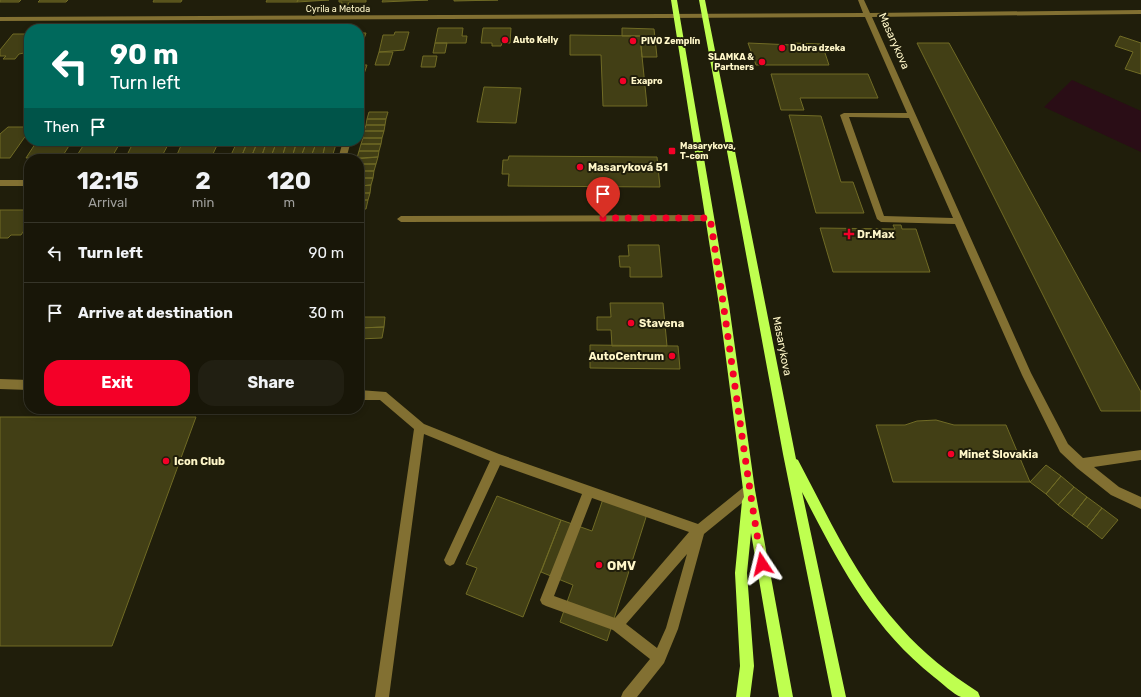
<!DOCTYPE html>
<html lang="en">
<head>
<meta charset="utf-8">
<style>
  body { margin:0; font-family:Rubik,sans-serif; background:#211f12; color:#f1f3f6; height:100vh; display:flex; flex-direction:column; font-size:15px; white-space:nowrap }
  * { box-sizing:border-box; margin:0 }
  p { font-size:13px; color:#9f9f9c }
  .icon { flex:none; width:22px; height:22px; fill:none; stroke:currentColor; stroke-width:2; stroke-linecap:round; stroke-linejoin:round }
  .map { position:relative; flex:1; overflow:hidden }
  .panel { position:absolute; left:24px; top:154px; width:340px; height:260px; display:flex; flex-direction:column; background:#181608; border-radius:16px; box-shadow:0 2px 6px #0003,0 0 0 1px #363529 }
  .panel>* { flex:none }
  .guide { position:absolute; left:24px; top:24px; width:340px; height:122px; border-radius:16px; box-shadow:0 2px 6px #0003,0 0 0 1px #363529; background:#00695c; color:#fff; overflow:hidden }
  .pin { position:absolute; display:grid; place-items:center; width:34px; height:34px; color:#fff; margin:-41px -17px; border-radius:50% 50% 50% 0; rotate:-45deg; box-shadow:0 0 4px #0007 }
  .pin .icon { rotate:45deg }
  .me { position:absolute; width:44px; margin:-22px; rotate:350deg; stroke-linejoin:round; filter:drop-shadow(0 0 3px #0008) }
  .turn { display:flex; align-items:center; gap:14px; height:84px; padding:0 20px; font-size:18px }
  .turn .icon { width:52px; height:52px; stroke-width:2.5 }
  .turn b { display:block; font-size:28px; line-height:34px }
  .then { display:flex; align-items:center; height:38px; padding:0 20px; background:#0003; gap:8px; font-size:15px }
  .eta { display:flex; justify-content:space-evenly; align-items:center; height:68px; text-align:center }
  .eta b { font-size:24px; font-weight:700; line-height:28px }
  .primary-button { display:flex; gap:8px; margin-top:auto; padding:8px 20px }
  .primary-button a { flex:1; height:46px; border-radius:16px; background:#f40028; color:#fff; font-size:16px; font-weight:700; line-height:46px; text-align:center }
  .primary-button a+a { background:#211f12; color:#f1f3f6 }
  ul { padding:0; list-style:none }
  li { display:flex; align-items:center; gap:12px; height:60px; padding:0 20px; border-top:1px solid #363529 }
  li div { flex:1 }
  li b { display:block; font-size:15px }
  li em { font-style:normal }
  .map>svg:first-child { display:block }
</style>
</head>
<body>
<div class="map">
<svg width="1141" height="697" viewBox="0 0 1141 697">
  <rect width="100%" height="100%" fill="#201e0b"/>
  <path fill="#2a0d16" d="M1072 80 1141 111V152L1044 107Z"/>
  <path fill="#423f15" stroke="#706b25" d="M0 0H21L19 2H0Z
    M40 0H68L66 2H38Z
    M154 0H182L181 2H153Z
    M267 0H298L297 2H266Z
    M298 0H329L297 2Z
    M339 0H366V2H349L347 7H340L342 2H339Z
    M383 0H428L382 2Z
    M454 0H498L454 1Z
    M438 28H463L462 36H467L466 43H435Z
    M483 28H511L510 43H502L501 46H492V43H481Z
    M622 28 654 29 657 57H642L640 36H622Z
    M395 32H409L404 50 379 52 383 35H394Z
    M359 33H366L359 53Z
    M13 34H29V52L19 54 15 59H3L6 56H0V50Z
    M570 35 640 36 647 106H603L601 55H570Z
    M1120 36 1141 43V74L1125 69 1133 52 1115 46Z
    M435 43H447L445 53H433Z
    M748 43 793 45 792 43 822 44 829 65H756Z
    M917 43H949L1141 392V411H1101Z
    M379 52H393L389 65H375Z
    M423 56H437L435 67H421Z
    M359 65H367L364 74H359Z
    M771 74H868L878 98H800L804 110H781Z
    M484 87 521 88 516 123 477 122Z
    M369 112H388L386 119H367Z
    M789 115 821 116 841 182H853L864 213H816Z
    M367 119H386L385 125H366Z
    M366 125H385L384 131H364Z
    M8 127H29V131L10 158H0V134Z
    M364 131H384L382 138H363Z
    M363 138H382L381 144H361Z
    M37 141H72L62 157 26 158Z
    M86 141H121L112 157H76Z
    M134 141H170L162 156 126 157Z
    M183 141H219L212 156 176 157Z
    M248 141 242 155H231L237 142Z
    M248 141H258L252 155H242Z
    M258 141H267L262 155H252Z
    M267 141H277L272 154 262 155Z
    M277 141H287L283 154H272Z
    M287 141H297L293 154H283Z
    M297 141H307L302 154H293Z
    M307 141H317L312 154H302Z
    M317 141H326L323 154H312Z
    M326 141H337L333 154H323Z
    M361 144H381L379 151H359Z
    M359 151H379L378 157 357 158Z
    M509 156 657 157 660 187 508 186 509 174H502L503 160H508Z
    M378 157 376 164H359V159H357Z
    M359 164H376L374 171H359Z
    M359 171H374L373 178H359Z
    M359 178H373L371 185 359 186Z
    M371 185 370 193H359V186Z
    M359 193H370L368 200H359Z
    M359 200H368L366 209H359Z
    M0 210H27L24 215 29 214V223L21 235H11L8 238H0Z
    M893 225H901L902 229H916L930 272H833L820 228 895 229Z
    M628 245H659L662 277H630V267H620L619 256H629Z
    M610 303H663L667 346H612L611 330H597V317H611Z
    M361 317H385L384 327 359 328Z
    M384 327 382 338 359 339V328Z
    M590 345 678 346 680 369 590 368Z
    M0 417H196L112 646H0Z
    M936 420 954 425H1006L1030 482H893L876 425H905L917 421Z
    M1046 465 1061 476 1046 494 1030 482Z
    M1061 476 1074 487 1058 505 1046 494Z
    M1074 487 1087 497 1072 516 1058 505Z
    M497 496 561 520 523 617 466 594 477 568 466 564Z
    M1087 497 1102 508 1087 527 1072 516Z
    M603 499 647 514 607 641 560 622 573 585 541 572 561 520 592 531Z
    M1102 508 1118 520 1102 539 1087 527Z"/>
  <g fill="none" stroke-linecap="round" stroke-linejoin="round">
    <path fill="#827032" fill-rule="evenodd" d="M858 0H864L870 13 1141 10V14L872 17 1031 373 1068 444 1083 458 1141 450V460L1094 467 1119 487 1141 497V509L1111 495 1077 468 1060 452 1022 375 955 224 881 222 877 219 840 115 844 113H907L865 17 0 21V17L863 13ZM849 117 909 118 953 218 884 216Z
      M343 141H351L346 159H338Z
      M0 180H29V186H0Z
      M710 215 714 218 710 221 401 222 397 219 401 216Z
      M0 379 29 380V390L0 389Z
      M359 390 386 392 424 424 499 454 698 524 745 486 749 484 753 486 755 490 753 494 704 534 678 629 664 663 637 697H621L623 692 650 659 613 630 546 606 542 604 540 600 582 494 500 465 454 564 450 566 446 564 444 560 490 461 424 434 389 697H375L414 429 380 400H359ZM592 498 689 532 615 618 554 596ZM687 554 666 628 657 648 626 624Z"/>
    <path fill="#bfff50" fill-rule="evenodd" d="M671 0H677L729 305 755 490 793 697H779L751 533 747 573 754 666 750 697H736L740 666 735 573 742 501 744 497 719 305Z
      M699 0H705L796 459 798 460C829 518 856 579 901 628 923 653 950 674 978 692L980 697C974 697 967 697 961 697 954 695 941 682 934 677 870 626 839 563 802 492L846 697H832L783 454Z"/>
  </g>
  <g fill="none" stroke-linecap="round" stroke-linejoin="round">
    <path stroke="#f40028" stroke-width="7" stroke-dasharray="0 12.6" d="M603 218H710C729 333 742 449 762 564"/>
  </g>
  <g fill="#f40028" stroke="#201e0b" stroke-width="1.5">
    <circle cx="505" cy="40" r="4"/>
    <circle cx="633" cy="41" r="4"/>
    <circle cx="782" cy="48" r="4"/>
    <circle cx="762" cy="62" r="4"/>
    <circle cx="623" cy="81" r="4"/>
    <rect x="668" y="147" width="8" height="8" rx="2"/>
    <circle cx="580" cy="167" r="4"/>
    <path d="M847 228h4v4h4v4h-4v4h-4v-4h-4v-4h4z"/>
    <circle cx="631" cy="323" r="4"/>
    <circle cx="672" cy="356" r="4"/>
    <circle cx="951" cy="454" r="4"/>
    <circle cx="166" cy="461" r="4"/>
    <circle cx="599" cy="565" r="4"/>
  </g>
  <g text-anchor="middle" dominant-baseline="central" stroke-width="4" stroke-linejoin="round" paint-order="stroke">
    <g font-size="9" fill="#fff7c9" stroke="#201e0b">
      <text x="338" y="9">Cyrila a Metoda</text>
    </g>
    <g font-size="9" font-weight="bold" fill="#fff7c9" stroke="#201e0b" text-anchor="start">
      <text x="513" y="40">Auto Kelly</text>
      <text x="641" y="41">PIVO Zemplín</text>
      <text x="790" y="48">Dobra dzeka</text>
      <text x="754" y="57" text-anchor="end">SLAMKA &amp;<tspan x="754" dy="10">Partners</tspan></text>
      <text x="631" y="81">Exapro</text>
      <text x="680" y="146">Masarykova,<tspan x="680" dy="10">T-com</tspan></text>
    </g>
    <g font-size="11" fill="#fff7c9" stroke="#201e0b">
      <text transform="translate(894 41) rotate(66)">Masarykova</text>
      <text transform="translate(782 346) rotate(79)">Masarykova</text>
    </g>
    <g font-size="11" font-weight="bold" fill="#fff7c9" stroke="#201e0b" text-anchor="start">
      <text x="588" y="167">Masaryková 51</text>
      <text x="857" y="234">Dr.Max</text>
      <text x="639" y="323">Stavena</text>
      <text x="664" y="356" text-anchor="end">AutoCentrum</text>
      <text x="959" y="454">Minet Slovakia</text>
      <text x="174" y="461">Icon Club</text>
    </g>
    <g font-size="13" font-weight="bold" fill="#fff7c9" stroke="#201e0b" text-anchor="start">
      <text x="607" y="565">OMV</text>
    </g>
  </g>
</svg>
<div class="pin" style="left:603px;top:218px;background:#d93025"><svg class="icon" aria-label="arrive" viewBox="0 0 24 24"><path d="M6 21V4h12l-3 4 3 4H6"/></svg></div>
<svg class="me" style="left:762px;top:564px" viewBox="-20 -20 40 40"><path d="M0-17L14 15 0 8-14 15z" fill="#f40028" stroke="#fff" stroke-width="4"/></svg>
<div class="guide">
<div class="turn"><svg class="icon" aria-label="left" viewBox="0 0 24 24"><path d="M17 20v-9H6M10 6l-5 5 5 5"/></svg><div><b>90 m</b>Turn left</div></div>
<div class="then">Then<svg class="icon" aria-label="arrive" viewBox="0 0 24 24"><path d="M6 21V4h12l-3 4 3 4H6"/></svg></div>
</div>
<section class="panel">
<div class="eta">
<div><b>12:15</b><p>Arrival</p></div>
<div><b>2</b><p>min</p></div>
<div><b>120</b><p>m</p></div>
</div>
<ul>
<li><svg class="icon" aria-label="left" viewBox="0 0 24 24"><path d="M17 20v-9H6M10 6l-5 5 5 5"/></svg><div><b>Turn left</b></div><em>90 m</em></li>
<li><svg class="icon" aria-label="arrive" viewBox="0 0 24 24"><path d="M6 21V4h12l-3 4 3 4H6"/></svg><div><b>Arrive at destination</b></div><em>30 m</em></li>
</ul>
<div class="primary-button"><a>Exit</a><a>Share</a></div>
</section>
</div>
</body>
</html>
